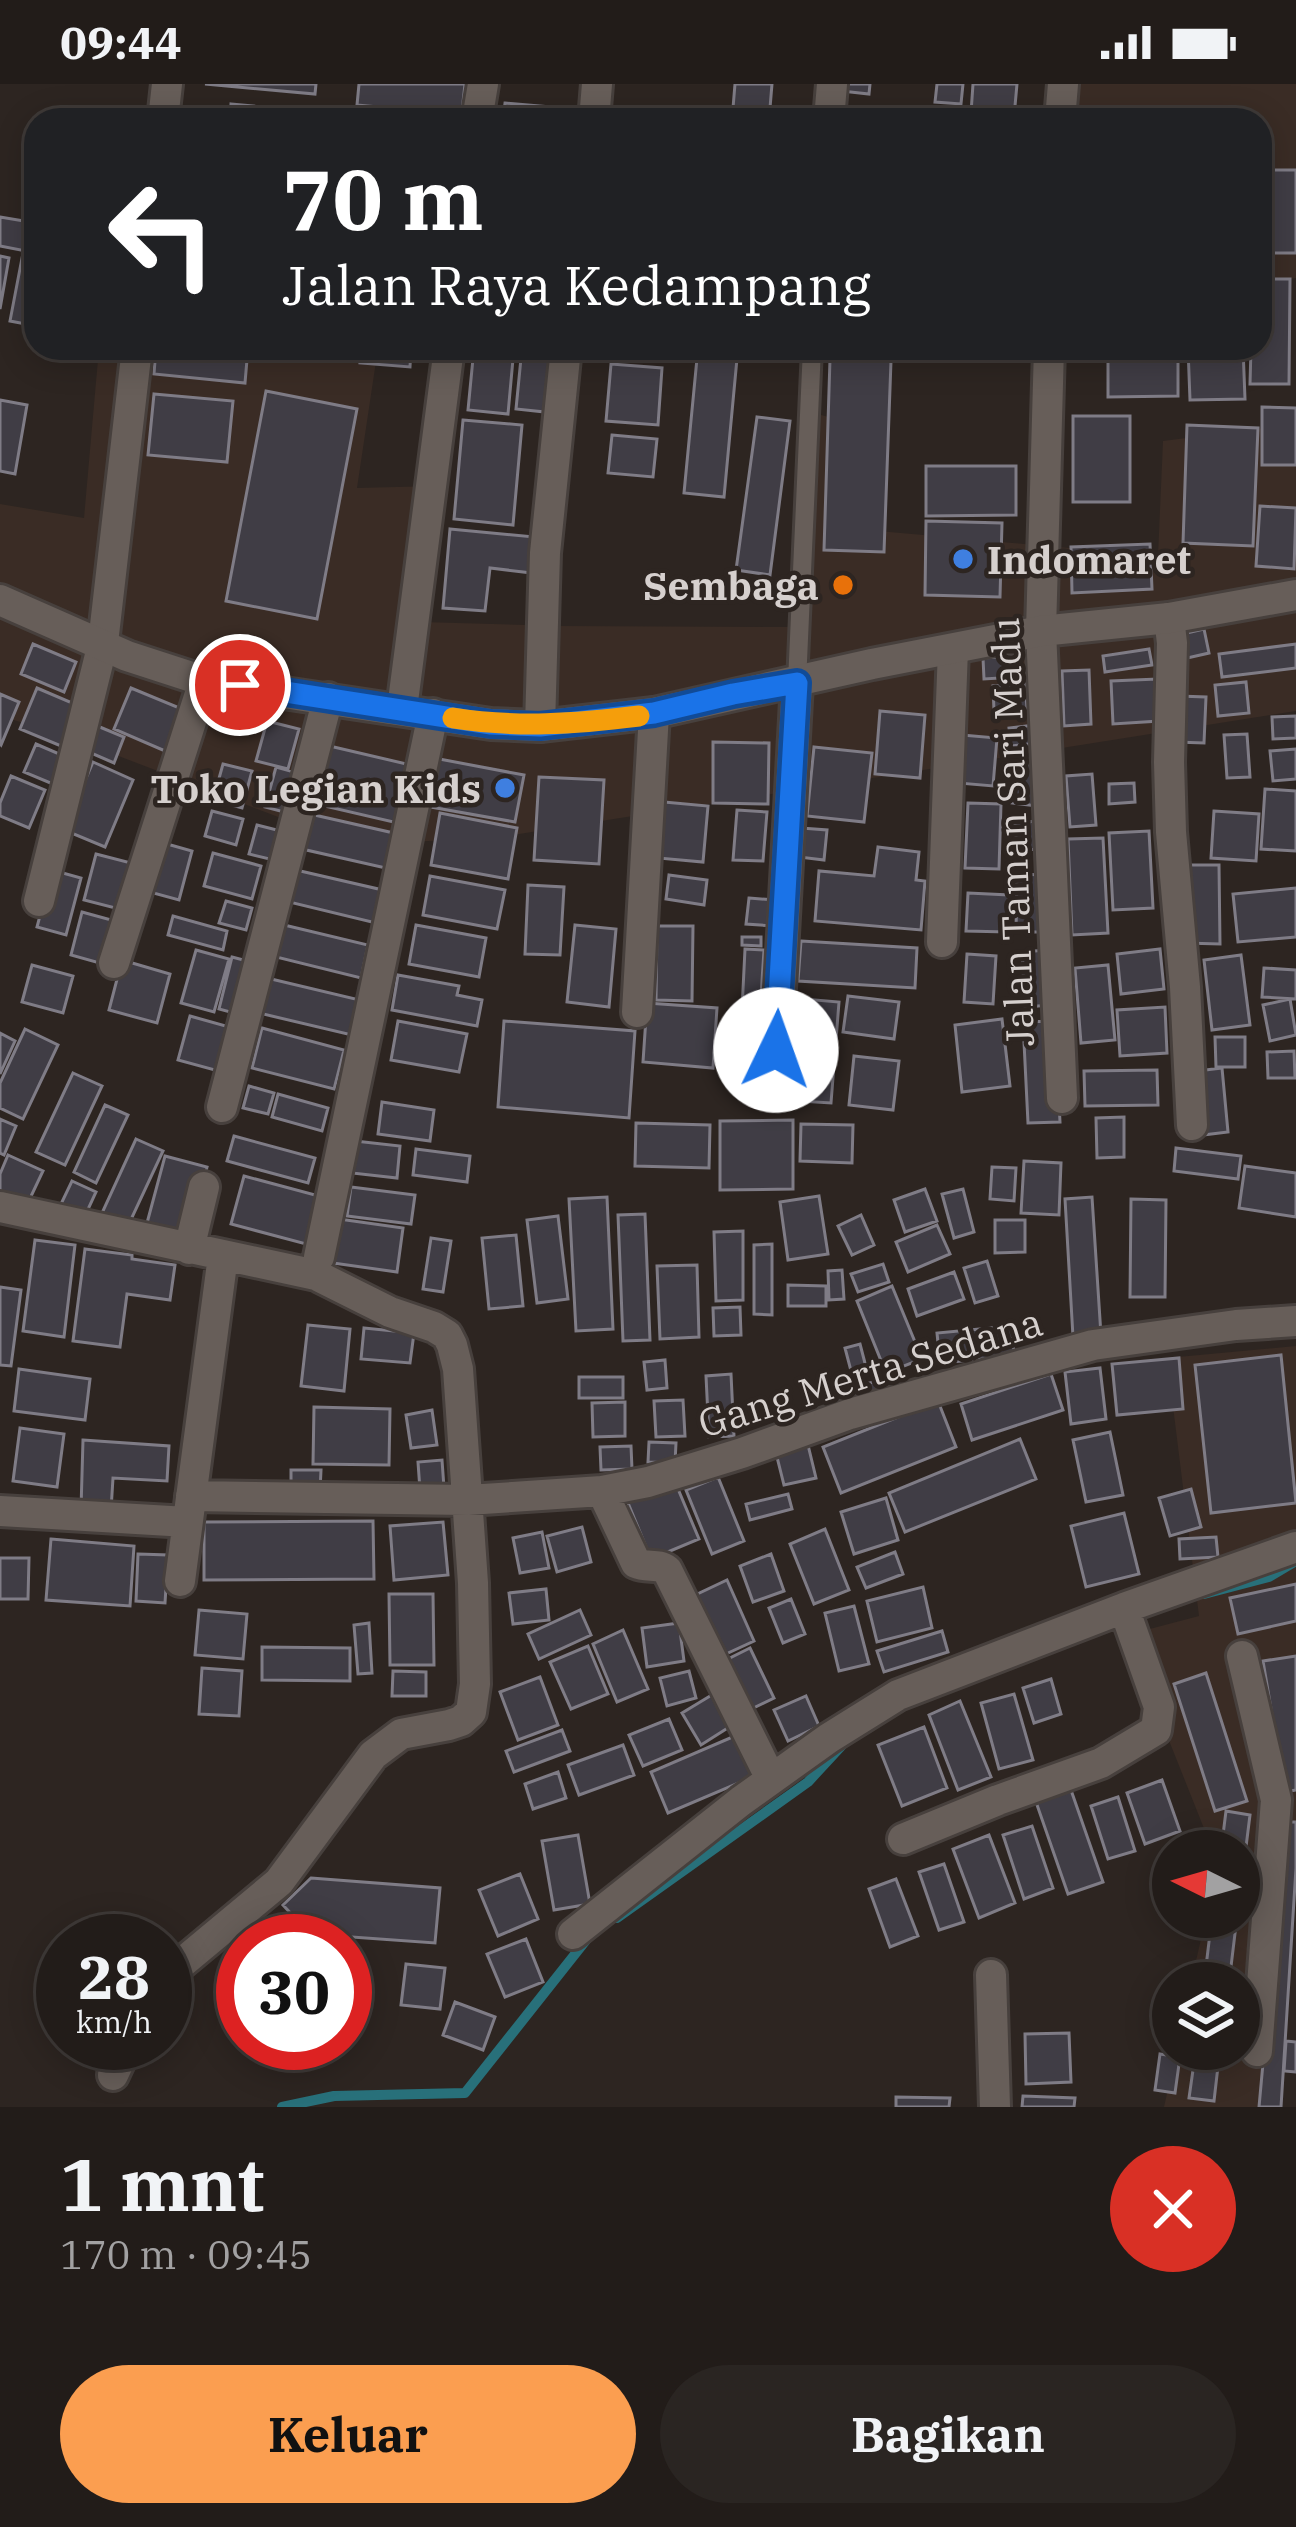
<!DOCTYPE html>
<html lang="id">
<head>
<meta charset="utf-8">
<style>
  body { margin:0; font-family:"IBM Plex Serif",serif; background:#2a2522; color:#f1f3f6; height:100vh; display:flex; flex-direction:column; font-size:45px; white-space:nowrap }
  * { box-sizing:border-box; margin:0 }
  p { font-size:39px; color:#a2a1a2 }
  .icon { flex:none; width:66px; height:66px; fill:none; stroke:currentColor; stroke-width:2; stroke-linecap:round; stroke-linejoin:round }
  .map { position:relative; height:2023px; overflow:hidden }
  .sheet { display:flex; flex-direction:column; background:#221c19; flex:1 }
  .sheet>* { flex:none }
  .guide { position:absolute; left:24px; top:24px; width:1248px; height:252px; border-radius:36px; box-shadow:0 6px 30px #0003,0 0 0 3px #3f3a38; background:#202124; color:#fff; overflow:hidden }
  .needle { width:78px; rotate:275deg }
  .fabs { position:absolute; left:1152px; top:1746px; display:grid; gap:24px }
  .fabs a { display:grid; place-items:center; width:108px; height:108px; border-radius:50%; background:#221c19; box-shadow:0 6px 30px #0003,0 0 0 3px #3f3a38; font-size:60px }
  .speed { position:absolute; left:36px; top:1830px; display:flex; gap:24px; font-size:60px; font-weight:700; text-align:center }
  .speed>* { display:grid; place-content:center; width:156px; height:156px; border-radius:50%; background:#221c19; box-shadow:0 6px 30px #0003,0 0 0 3px #3f3a38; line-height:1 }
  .speed small { font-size:30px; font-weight:400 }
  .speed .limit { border:18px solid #d22; background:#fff; color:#111 }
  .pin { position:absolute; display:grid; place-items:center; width:102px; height:102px; color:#fff; margin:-51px; border:6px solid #fff; border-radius:50%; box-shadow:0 3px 12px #0007 }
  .me { position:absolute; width:132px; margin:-66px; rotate:3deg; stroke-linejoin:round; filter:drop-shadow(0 0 9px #0008) }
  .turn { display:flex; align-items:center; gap:42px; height:252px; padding:0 60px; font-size:54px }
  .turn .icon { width:156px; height:156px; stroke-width:2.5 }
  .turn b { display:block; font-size:84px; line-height:102px }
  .round { display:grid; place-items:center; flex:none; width:126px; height:126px; border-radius:63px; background:#2a2522 }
  .head { display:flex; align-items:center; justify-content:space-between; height:204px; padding:0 60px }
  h1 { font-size:72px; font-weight:800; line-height:90px }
  .action { display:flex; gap:24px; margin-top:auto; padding:24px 60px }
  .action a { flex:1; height:138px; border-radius:72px; background:#fb9e50; color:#111; font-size:48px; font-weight:800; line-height:138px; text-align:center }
  .action a+a { background:#2a2522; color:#f1f3f6 }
  .status { display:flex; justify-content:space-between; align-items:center; height:84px; padding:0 60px; background:#221c19; direction:ltr }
  .status svg { height:33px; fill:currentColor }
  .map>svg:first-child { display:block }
</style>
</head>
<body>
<div class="status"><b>09:44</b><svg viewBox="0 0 49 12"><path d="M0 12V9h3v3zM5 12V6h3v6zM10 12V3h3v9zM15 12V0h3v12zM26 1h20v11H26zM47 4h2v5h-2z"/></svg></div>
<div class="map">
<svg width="1296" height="2023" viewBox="0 0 1296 2023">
  <rect width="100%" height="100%" fill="#2d2521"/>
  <path fill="#3a2c25" d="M1067 0H1296V194L1260 200V36H1065Z
    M99 264H378L357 404 437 402 422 538 558 542 790 543 798 325 856 340 845 444 1158 472 1163 357 1296 340V627L494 754 385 759 286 736 61 650 0 632V420L84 434Z
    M1296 1262V1787L1274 1788 1266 2023H1164L1177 1965H1239V1899H1191L1206 1833H1239V1767H1213L1127 1551 1199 1532 1167 1274Z"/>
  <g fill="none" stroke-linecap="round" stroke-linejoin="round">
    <path stroke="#28707a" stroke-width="10" d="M1204 1510 1269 1493 1296 1477
      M617 1834 808 1698 844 1659
      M282 2023 334 2012 465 2009 587 1855"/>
  </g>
  <path fill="#403d45" stroke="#7f7c86" stroke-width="3" d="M205 0H316L315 10Z
    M359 0H465L461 36H400L401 25 357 21Z
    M735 0H772L769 36H732Z
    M842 0H870L869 10 841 7Z
    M937 0H963L961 20 935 18Z
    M973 0H1017L1014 33 971 29Z
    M505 19 564 24 562 36H503Z
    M231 20 390 35V36H230Z
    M1260 86H1296V169H1260Z
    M0 133 36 139V169L0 162Z
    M23 169 36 171V242L10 237Z
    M0 172 9 174 0 225Z
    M1260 195H1290L1289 300H1250L1251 264H1260Z
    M156 264H248L245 299 154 290Z
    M362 264H411L410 283 360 279Z
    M474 264H514L508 330 468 326Z
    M522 264H551L545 328 516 325Z
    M698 264H738L724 413 684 409Z
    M1188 264H1243L1245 315 1190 316Z
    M1178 269V312L1108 313V270Z
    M830 275 891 277 884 468 824 466Z
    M611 280 662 284 658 341 606 337Z
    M266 307 357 325 317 535 226 517Z
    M154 310 233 317 227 378 148 371Z
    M0 316 27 321 15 390 0 387Z
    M1262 323 1296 324V381H1262Z
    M1073 332H1130V418H1073Z
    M757 333 790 337 770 491 736 486Z
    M463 336 522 341 513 441 454 435Z
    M1187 341 1258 344 1253 462 1183 459Z
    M612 351 657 355 653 393 608 389Z
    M926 382H1016V431L926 432Z
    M1260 422 1296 424 1294 485 1256 482Z
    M926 437 1002 439 1000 513 925 511Z
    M450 445 535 453 532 489 490 484 485 527 443 524Z
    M1150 460 1152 505 1072 509 1071 463Z
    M1204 545 1209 569 1183 575 1178 551Z
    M33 560 76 578 64 608 21 590Z
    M1296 560V584L1222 593 1219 570Z
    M1149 565 1152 581 1105 588 1103 572Z
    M1015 572 1016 593 984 595 983 574Z
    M1089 586 1091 640 1064 642 1062 587Z
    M1157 595 1159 637 1113 640 1111 597Z
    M1246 598 1249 629 1218 632 1215 601Z
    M1025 600 1027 624 994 627 993 602Z
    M37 604 77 621 61 662 20 645Z
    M131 604 182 625 165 667 114 645Z
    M0 610 19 618 1 661 0 660Z
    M1178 612 1206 613 1204 659 1176 658Z
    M880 627 925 631 920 694 875 690Z
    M1296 632V654L1273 655 1272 633Z
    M267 637 299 645 288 685 256 677Z
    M95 641 124 653 114 679 84 666Z
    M1035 641 1037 659 1011 662 1009 644Z
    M1247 650 1250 693 1227 694 1224 651Z
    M962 651 997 654 993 702 958 699Z
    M713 658 769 659 768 720 713 719Z
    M36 660 71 675 60 703 24 688Z
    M321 660 415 682 402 740 307 718Z
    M814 663 872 669 864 738 807 732Z
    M1296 665V695L1273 697 1270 667Z
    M434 674 524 691 515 738 425 722Z
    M93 678 133 696 105 763 64 746Z
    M1015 679 1041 682 1038 722 1012 719Z
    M223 680 252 687 242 724 213 716Z
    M276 683 305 691 295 731 265 723Z
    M1092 690 1096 741 1070 743 1066 692Z
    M11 692 45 706 29 744 0 732V719Z
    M539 693 604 696 599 780 534 776Z
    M1134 699 1135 718 1109 720V700Z
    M1265 705 1296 707V767L1261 765Z
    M664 718 708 722 703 778 658 774Z
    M968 719 1001 720 999 785 965 784Z
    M737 726 767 728 763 777 733 776Z
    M212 727 243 735 236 761 205 752Z
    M1214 727 1259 730 1256 777 1211 774Z
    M440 729 517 744 508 795 431 781Z
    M310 730 398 750 390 785 302 765Z
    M1037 737 1039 765 1017 767 1015 739Z
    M257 741 289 749 282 778 249 770Z
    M801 744 827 746 824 776 799 773Z
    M1149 747 1153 824 1113 826 1109 749Z
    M1103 754 1108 849 1072 851 1068 755Z
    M160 758 192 767 179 816 146 807Z
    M878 763 919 768 916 796 925 797 921 846 815 837 819 787 874 792Z
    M213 769 261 782 252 815 204 802Z
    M96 770 135 780 123 826 84 816Z
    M1183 781H1219L1220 860 1184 859Z
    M52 786 81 794 66 851 37 843Z
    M296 786 387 807 380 840 289 818Z
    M1017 790 1044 791 1043 848H1016Z
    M669 791 707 796 704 821 666 815Z
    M430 792 505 806 497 845 423 831Z
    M528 801 564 803 560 871 525 870Z
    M1296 804V853L1238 858 1233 810Z
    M968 809 1009 811 1007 848 966 847Z
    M749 814 775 816 773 842 746 840Z
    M226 817 252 824 246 846 219 839Z
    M82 828 115 837 103 880 71 871Z
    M173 832 227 847 223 866 168 851Z
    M280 840 368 861 361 894 272 872Z
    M416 841 486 854 479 893 409 880Z
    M575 841 616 845 609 923 567 918Z
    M657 842H693L692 917 656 916Z
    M742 853H761V862L742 861Z
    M801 857 917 864 915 904 798 897Z
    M745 865 764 866 760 927 742 926Z
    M1160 865 1164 905 1121 910 1117 870Z
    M196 866 229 875 214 928 181 919Z
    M1047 866 1051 921 1025 923 1022 868Z
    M967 870 996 872 993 920 964 918Z
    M1241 871 1250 941 1212 946 1204 876Z
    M232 873 255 879 241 931 219 925Z
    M122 876 170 890 157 939 109 926Z
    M32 881 73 892 63 929 22 918Z
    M1108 881 1115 956 1081 959 1075 884Z
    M1264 884 1296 886V915L1262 913Z
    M398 891 459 902 457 911 482 916 477 942 392 926Z
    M267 894 364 917 356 952 259 929Z
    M848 912 899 918 894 955 843 948Z
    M792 914 839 918 831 1019 784 1016Z
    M1290 915 1296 951 1270 957 1263 921Z
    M647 919 717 924 713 984 643 978Z
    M1165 923 1167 969 1120 972 1117 926Z
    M190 932 233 944 222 988 178 976Z
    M1002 935 1010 1002 962 1008 955 941Z
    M398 937 467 950 459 988 391 976Z
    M504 937 635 947 629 1034 498 1023Z
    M727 937 756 940 752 990 724 988Z
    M1055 937 1060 1038 1028 1039 1023 938Z
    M262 944 344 966 334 1005 252 984Z
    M25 945 58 961 23 1035 0 1024V999Z
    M0 949 15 957 0 990Z
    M1215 953H1245V983H1216Z
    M1294 967 1295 994H1268L1267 968Z
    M854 972 899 977 893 1026 849 1021Z
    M1222 984 1228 1048 1203 1051 1197 987Z
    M1157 986 1158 1021 1085 1022 1084 987Z
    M73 989 102 1002 65 1081 36 1068Z
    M249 1002 274 1009 268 1030 243 1024Z
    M278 1010 328 1024 322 1047 272 1033Z
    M382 1018 434 1026 430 1057 378 1050Z
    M105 1021 128 1031 96 1099 74 1088Z
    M1124 1033V1073L1097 1074 1096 1034Z
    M0 1035 16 1042 4 1071 0 1069Z
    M793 1036V1105L720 1106V1037Z
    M636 1039 710 1041 709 1084 635 1082Z
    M801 1040 853 1041 852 1079 800 1077Z
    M234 1052 315 1074 308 1099 227 1077Z
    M136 1055 163 1067 128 1142 102 1129Z
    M355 1057 400 1062 397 1094 352 1089Z
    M1176 1064 1241 1072 1238 1095 1174 1087Z
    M416 1065 470 1072 467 1098 413 1091Z
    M8 1071 43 1087 25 1125 0 1114V1090Z
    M165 1072 207 1083 189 1150 147 1139Z
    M1024 1077 1061 1079 1059 1131 1021 1129Z
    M1245 1082 1296 1089V1133L1239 1124Z
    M992 1083 1016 1084 1014 1117 990 1115Z
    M244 1092 319 1112 306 1160 231 1140Z
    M72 1097 96 1108 84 1134 60 1122Z
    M351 1103 415 1111 411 1140 347 1132Z
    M925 1105 937 1137 905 1148 894 1116Z
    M963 1105 974 1148 954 1154 942 1110Z
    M819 1112 828 1170 788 1176 780 1118Z
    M607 1113 613 1245 576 1247 569 1115Z
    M1092 1113 1101 1251 1073 1253 1065 1115Z
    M1131 1115 1166 1116 1165 1213H1130Z
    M645 1130 650 1256 623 1257 618 1131Z
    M861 1131 874 1161 852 1171 838 1142Z
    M558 1132 568 1215 537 1219 527 1136Z
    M339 1135 403 1144 397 1188 333 1179Z
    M995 1136H1025V1168L995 1169Z
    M937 1141 950 1170 908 1188 896 1158Z
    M743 1147V1216L716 1217 714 1148Z
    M516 1151 523 1222 489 1225 482 1154Z
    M431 1154 451 1157 443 1208 423 1205Z
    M35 1156 75 1161 64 1253 23 1247Z
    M772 1160V1231L754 1230V1161Z
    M85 1165 132 1171V1175L175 1181 170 1216 127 1210 120 1263 73 1257Z
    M987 1177 998 1212 975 1219 964 1184Z
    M883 1180 889 1198 858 1208 851 1190Z
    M697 1181 699 1253 660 1255 657 1182Z
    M842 1186 844 1215 829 1216 828 1187Z
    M954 1188 964 1215 917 1232 908 1205Z
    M788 1201 826 1202V1222H788Z
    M892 1202 922 1275 886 1289 857 1217Z
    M0 1203 21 1206 11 1282 0 1281Z
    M740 1223 741 1251 714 1252 713 1224Z
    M308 1241 350 1245 344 1307 301 1302Z
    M1012 1242 1014 1272 940 1279 937 1249Z
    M364 1244 414 1249 410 1279 361 1275Z
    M860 1260 866 1283 851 1287 845 1264Z
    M1281 1271 1296 1419 1211 1429 1195 1281Z
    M1179 1274 1183 1325 1117 1331 1112 1280Z
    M665 1276 667 1304 647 1306 644 1278Z
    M1100 1284 1106 1335 1071 1340 1065 1288Z
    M19 1285 90 1295 85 1336 14 1327Z
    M731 1290 734 1352 709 1353 706 1292Z
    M1051 1290 1063 1326 972 1356 961 1320Z
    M579 1293H623V1314H579Z
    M880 1296 884 1311 827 1327 823 1312Z
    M683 1316 685 1352 656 1353 654 1317Z
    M938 1317 956 1363 841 1409 823 1363Z
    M625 1318V1352L593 1353 592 1319Z
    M314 1323 390 1325 389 1381 313 1380Z
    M432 1326 437 1361 411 1364 406 1331Z
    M20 1344 64 1350 57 1403 13 1397Z
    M1110 1348 1123 1411 1086 1418 1073 1356Z
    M1020 1355 1036 1395 905 1448 889 1409Z
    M83 1356 169 1362 167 1397 113 1394 111 1426 81 1425Z
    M649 1358 676 1359 675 1379 648 1378Z
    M808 1361 816 1394 784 1401 776 1369Z
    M631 1362 632 1385 601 1386 600 1363Z
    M442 1376 444 1404 420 1406 418 1378Z
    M291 1386H321L320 1407 291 1406Z
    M673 1393 699 1455 651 1475 626 1414Z
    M718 1393 744 1457 712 1470 686 1406Z
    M1191 1405 1201 1443 1170 1452 1159 1414Z
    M788 1410 792 1425 750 1436 746 1420Z
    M886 1414 898 1456 854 1470 841 1428Z
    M1124 1429 1139 1490 1086 1503 1071 1442Z
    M373 1437 374 1495 204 1496V1438Z
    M443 1438 448 1491 394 1496 390 1442Z
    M582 1443 591 1478 557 1488 547 1452Z
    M825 1445 849 1506 814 1520 790 1460Z
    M542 1448 549 1484 520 1489 513 1454Z
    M1216 1453 1218 1473 1180 1475 1179 1455Z
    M51 1455 134 1462 130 1522 46 1516Z
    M895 1468 903 1490 866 1504 857 1483Z
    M138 1470 168 1471 165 1519 136 1517Z
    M771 1470 784 1507 753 1518 740 1482Z
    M0 1474H29L28 1515H0Z
    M727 1496 754 1557 715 1575 689 1514Z
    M1296 1500V1537L1238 1550 1230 1514Z
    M923 1503 932 1544 877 1558 867 1517Z
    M546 1505 549 1536 513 1540 509 1509Z
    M389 1510H433L434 1581H390Z
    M791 1515 805 1550 783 1559 769 1524Z
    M854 1522 869 1580 839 1587 825 1529Z
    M199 1526 247 1530 243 1575 195 1571Z
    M580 1526 591 1551 539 1575 528 1550Z
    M369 1539 372 1589 358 1590 354 1541Z
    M679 1539 684 1577 647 1583 642 1544Z
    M623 1546 648 1605 617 1618 593 1560Z
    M942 1547 948 1568 884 1588 877 1567Z
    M588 1562 608 1610 571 1625 550 1578Z
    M262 1563 350 1564V1597L262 1596Z
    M750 1564 774 1614 743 1629 720 1579Z
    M1296 1572V1706L1285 1708 1263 1577Z
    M202 1584 242 1587 239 1632 199 1630Z
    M393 1587 426 1588V1612H392Z
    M689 1587 696 1614 667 1622 660 1594Z
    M1206 1589 1247 1717 1215 1727 1174 1600Z
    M540 1593 558 1641 518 1656 500 1608Z
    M1051 1595 1061 1630 1034 1639 1023 1604Z
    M715 1609 734 1640 701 1661 682 1629Z
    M1014 1610 1033 1676 999 1685 981 1619Z
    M806 1612 819 1642 788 1657 774 1626Z
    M960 1617 991 1693 958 1706 929 1631Z
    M669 1635 682 1666 643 1682 629 1651Z
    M924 1643 947 1704 902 1722 878 1661Z
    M562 1646 570 1667 514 1688 506 1667Z
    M744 1648 762 1689 668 1729 651 1688Z
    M623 1661 634 1691 579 1711 568 1681Z
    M558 1688 566 1714 533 1725 525 1700Z
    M1162 1696 1180 1747 1145 1760 1127 1709Z
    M1071 1706 1103 1798 1068 1810 1036 1718Z
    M1118 1713 1135 1767 1108 1775 1091 1722Z
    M1226 1727 1250 1731 1239 1819V1767H1221Z
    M1285 1738H1296V1784L1281 2023H1259Z
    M1032 1742 1053 1804 1024 1815 1003 1751Z
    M578 1751 590 1820 554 1826 542 1757Z
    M989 1751 1015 1819 979 1834 953 1765Z
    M944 1780 964 1838 939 1846 919 1788Z
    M520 1790 538 1835 498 1852 479 1806Z
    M311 1794 440 1804 435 1859 310 1850 283 1821Z
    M896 1795 918 1852 890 1863 869 1805Z
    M1212 1833H1237L1229 1899H1204Z
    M526 1855 543 1898 505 1913 487 1870Z
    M406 1880 445 1884 440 1925 401 1921Z
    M455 1918 495 1933 483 1966 443 1951Z
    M1069 1949 1071 1998 1026 2000 1025 1950Z
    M1286 1957 1296 1958V1988L1284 1987Z
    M1196 1965H1220L1214 2017 1189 2014Z
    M1160 1970 1180 1973 1175 2009 1155 2006Z
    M1023 2012 1075 2014 1074 2023H1022Z
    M896 2013 950 2014 949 2023H896Z"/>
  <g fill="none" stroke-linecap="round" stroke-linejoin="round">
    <g stroke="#47403d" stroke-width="24">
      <path id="lane" d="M797 599 812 264"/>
    </g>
    <g stroke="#47403d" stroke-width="36">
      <path id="street" d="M163 36 167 0
        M477 36 483 0
        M594 36 597 0
        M829 36 832 0
        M1060 36 1063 0
        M1049 264 1041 547 1062 1014
        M1169 534 1172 559 1169 678 1171 748 1185 903 1192 1041
        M402 625 449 264
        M540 642 545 469 566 264
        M39 817 103 559 137 264
        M942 858 953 565
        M114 879 204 597
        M637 928 654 629
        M774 1012 797 599
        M222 1023 328 614
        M0 1123 316 1191 390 1228 434 1243 447 1251 452 1261 458 1285 473 1499 475 1600 471 1628 461 1637 449 1641 401 1650 373 1671 279 1798 165 1893
        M189 1165 204 1103
        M319 1173 433 630
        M602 1407 636 1479C647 1484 658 1479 667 1486L771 1695
        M191 1412 468 1416 602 1407 648 1398 742 1369 850 1330 1093 1261 1236 1241 1296 1237
        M0 1427 187 1438
        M180 1497 223 1172
        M1242 1572 1276 1716 1257 1967
        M903 1755 998 1716 1101 1679 1156 1646 1159 1623 1124 1524
        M573 1850 741 1717 829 1654 898 1611 1124 1524 1296 1463
        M991 1891 995 2023
        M113 1991 128 1959"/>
    </g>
    <g stroke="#47403d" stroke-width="36">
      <path id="secondary" d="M0 516 127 572 204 597 491 640 540 642 654 629 872 580 1041 547 1169 534 1296 511"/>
    </g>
    <use href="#lane" stroke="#675e59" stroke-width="18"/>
    <use href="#street" stroke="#675e59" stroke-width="30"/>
    <use href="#secondary" stroke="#675e59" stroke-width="30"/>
  </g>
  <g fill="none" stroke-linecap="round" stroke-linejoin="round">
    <g stroke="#114b97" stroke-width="30">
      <path id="route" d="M240 601 491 640 540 642 654 629 733 610 797 599 776 966"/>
    </g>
    <use href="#route" stroke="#1a73e8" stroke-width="21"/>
    <path stroke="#f59e0b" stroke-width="21" d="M453 634C517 644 575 640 639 632"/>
  </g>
  <g fill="#3f7fe0" stroke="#2d2521" stroke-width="4.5">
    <circle cx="963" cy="475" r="12"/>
    <circle cx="505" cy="704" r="12"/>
  </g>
  <circle fill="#e8710a" stroke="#2d2521" stroke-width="4.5" cx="843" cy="501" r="12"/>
  <g text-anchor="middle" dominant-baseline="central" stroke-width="9" stroke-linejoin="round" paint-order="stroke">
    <g font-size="39" font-weight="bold" fill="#d6d0ce" stroke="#2d2521" text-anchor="end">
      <text x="987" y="475" text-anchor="start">Indomaret</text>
      <text x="819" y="501">Sembaga</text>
      <text x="481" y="704">Toko Legian Kids</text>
    </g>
    <g font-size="39" fill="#d6d0ce" stroke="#2d2521">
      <text transform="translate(1012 748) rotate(-92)">Jalan Taman Sari Madu</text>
      <text transform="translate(870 1288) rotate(-17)">Gang Merta Sedana</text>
    </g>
  </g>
</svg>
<div class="fabs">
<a><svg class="needle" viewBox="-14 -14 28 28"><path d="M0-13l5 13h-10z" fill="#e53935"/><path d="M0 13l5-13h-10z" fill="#a2a1a2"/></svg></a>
<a><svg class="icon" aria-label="layers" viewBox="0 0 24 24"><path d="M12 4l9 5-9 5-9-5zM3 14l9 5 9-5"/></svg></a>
</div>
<div class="speed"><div>28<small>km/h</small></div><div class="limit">30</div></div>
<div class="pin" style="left:240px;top:601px;background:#d93025"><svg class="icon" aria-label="arrive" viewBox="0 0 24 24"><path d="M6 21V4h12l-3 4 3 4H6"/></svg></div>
<svg class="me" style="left:776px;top:966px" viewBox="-20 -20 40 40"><circle r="19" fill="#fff"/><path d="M0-13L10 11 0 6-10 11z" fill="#1a73e8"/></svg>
<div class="guide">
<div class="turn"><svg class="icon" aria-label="left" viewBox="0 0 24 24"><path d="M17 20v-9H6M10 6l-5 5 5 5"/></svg><div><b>70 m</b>Jalan Raya Kedampang</div></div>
</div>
</div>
<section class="sheet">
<div class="head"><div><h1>1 mnt</h1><p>170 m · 09:45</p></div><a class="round" style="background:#d93025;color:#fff"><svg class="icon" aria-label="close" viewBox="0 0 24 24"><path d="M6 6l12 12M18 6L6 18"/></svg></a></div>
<div class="action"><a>Keluar</a><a>Bagikan</a></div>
</section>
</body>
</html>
